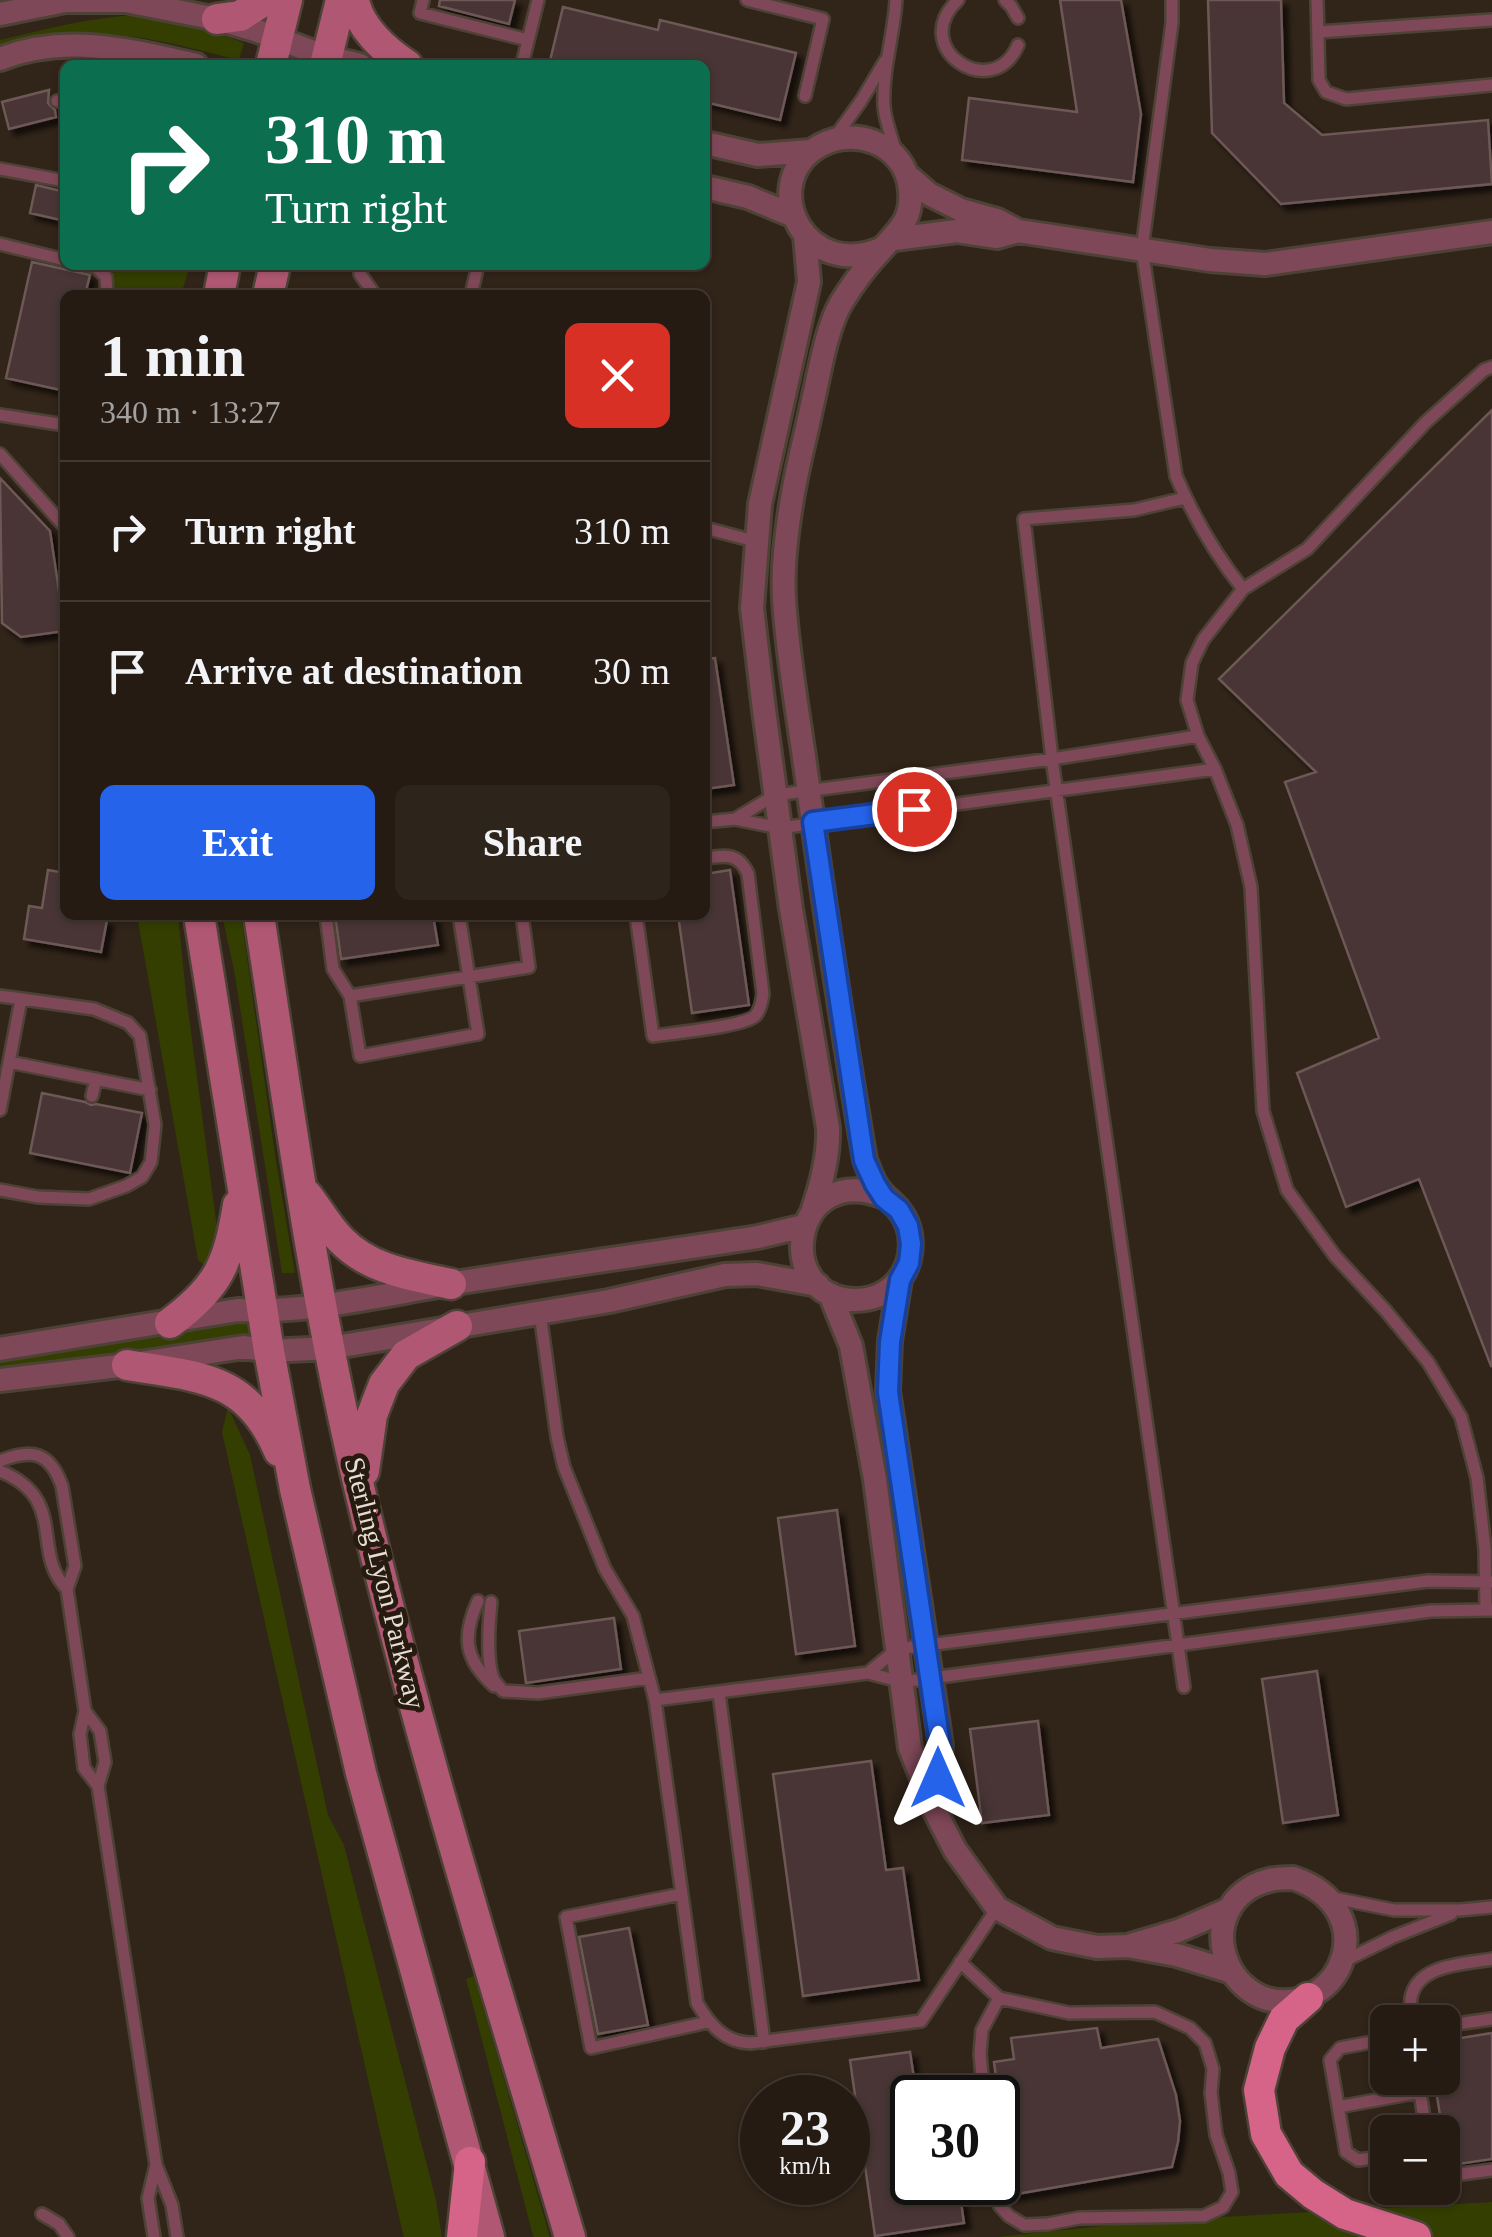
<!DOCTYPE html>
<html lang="en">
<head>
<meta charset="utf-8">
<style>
  body { margin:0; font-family:Georgia,serif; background:#2d241c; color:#f1f3f6; height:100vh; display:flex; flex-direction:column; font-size:38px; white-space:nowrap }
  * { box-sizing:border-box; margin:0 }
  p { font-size:32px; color:#a3a1a0 }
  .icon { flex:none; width:55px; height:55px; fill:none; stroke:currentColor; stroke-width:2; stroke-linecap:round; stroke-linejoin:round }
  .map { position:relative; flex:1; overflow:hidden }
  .side { position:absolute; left:60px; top:290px; width:650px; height:630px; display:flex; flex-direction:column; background:#251b13; border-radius:15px; box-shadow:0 2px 8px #0004,0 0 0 2px #423933 }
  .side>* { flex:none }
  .top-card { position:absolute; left:60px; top:60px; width:650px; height:210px; border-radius:15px; box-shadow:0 2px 8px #0004,0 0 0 2px #423933; background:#0b6e4f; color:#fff; overflow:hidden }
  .controls { position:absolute; left:1370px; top:2005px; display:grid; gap:20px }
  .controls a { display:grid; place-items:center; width:90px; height:90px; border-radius:15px; background:#251b13; box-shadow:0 2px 8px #0004,0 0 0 2px #423933; font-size:50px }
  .speed { position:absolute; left:740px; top:2075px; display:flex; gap:20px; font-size:50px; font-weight:700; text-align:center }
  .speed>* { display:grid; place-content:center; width:130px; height:130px; border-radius:50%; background:#251b13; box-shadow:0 2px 8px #0004,0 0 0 2px #423933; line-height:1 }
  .speed small { font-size:25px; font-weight:400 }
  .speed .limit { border:5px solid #111; border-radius:15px; background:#fff; color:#111 }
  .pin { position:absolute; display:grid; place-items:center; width:85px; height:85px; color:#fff; margin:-42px; border:5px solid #fff; border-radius:50%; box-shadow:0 2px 10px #0007 }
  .me { position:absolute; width:110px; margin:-55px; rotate:0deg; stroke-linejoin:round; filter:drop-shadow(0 0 8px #0008) }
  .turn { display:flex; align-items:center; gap:35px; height:210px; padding:0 40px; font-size:45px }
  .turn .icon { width:130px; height:130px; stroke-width:2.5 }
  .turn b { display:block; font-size:70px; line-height:85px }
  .round { display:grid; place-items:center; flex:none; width:105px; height:105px; border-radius:15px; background:#2d241c }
  .summary { display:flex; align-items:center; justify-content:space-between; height:170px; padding:0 40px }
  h1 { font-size:60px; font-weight:700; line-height:75px }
  .button { display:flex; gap:20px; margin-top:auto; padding:20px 40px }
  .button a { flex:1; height:115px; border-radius:15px; background:#2563eb; color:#fff; font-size:40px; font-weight:700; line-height:115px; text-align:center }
  .button a+a { background:#2d241c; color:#f1f3f6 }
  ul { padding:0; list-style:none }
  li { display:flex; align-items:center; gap:30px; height:140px; padding:0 40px; border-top:2px solid #423933 }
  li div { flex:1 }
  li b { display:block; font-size:38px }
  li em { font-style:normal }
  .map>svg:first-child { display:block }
</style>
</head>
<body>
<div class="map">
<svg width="1492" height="2237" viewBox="0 0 1492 2237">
  <defs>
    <filter id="shadow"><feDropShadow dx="6" dy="6" stdDeviation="2.5" flood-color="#0009"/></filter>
  </defs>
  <rect width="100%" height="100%" fill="#312419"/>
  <path fill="#333e00" d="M134 15C172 20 209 29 244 43L239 60C184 46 127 30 70 34 46 35 23 40 0 45V40C45 29 89 18 134 15Z
    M115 265H190L181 295H107Z
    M137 915H178L186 994 217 1228 209 1269 198 1260Z
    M222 915H241L276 1161 295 1273H282L234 970Z
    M262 1311 269 1351 0 1380V1349Z
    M228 1407 250 1455 328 1815 344 1845 436 2200 442 2237H404L402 2230 222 1432Z
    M474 1976 546 2223 550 2237H534L532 2232 466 1979Z
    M1492 2202V2237H997L1150 2221Z"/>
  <path fill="#483434" stroke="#6d5857" stroke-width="2.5" filter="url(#shadow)" d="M440 0H515L509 24 439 6Z
    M1060 0H1121L1141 114 1133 182 962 160 969 98 1077 112Z
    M1208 0H1281L1284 103 1322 135 1488 120 1492 184 1281 204 1212 133Z
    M563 7 658 30 660 20 796 53 780 120 705 102V65H549Z
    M49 90 48 103 55 110 56 117 9 129 2 102Z
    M36 185 65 192V221L30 213Z
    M32 262 90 275 85 295H65V391L6 378Z
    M1492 410V1366H1491L1419 1179 1346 1207 1297 1073 1379 1038 1285 782 1316 772 1219 679Z
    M0 478 50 531 65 631 21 637 2 623Z
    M715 658 734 785 705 789V659Z
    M48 870 65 873V915H100L99 919 107 920 101 952 24 939 29 906 42 908Z
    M730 870 749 1005 692 1013 678 915H705V874Z
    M335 915H433L438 945 341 959Z
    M42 1093 85 1102 91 1105 96 1104 142 1113 130 1173 30 1153Z
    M837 1510 855 1646 796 1654 778 1518Z
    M614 1618 621 1669 526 1683 519 1631Z
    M1317 1671 1338 1815 1283 1823 1262 1679Z
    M1038 1721 1049 1815 982 1823 970 1729Z
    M871 1761 886 1870 903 1868 919 1980 803 1996 773 1774Z
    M629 1928 648 2025 598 2034 579 1937Z
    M1097 2028 1101 2048 1158 2039 1176 2095 1180 2121 1178 2142 1172 2167 1011 2195 994 2062 1014 2059 1011 2038Z
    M1492 2033V2159L1452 2165 1448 2164 1434 2078H1442V2041Z
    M910 2052 917 2098H912V2182H958L964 2223 875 2236 850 2060Z"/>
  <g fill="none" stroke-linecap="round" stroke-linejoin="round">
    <g stroke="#4e4237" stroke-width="16">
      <path id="lane" d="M423 0 420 13 528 40
        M747 0 823 19 805 96
        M896 0C894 35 882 70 884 106 885 121 892 138 896 153
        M958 0C907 48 993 104 1018 45
        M1005 0 1011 6 1018 18
        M1172 0V23L1142 249 1176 476C1194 518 1214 553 1243 589
        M1317 0 1319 80 1326 92 1346 99 1492 85
        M1318 32 1492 20
        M522 65 538 0
        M57 101 65 100
        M835 137 861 101 885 61
        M0 169 65 181
        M0 244 65 260
        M87 265 96 267 106 277 107 295
        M360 265V274L375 295
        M471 295 478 265
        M0 415 65 425
        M0 454 65 527
        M705 528 758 542
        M735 819 775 795 1052 759 1198 736
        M705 822 735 819 780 828 1215 769
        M326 915 333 969 350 996
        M459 915 478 1034 360 1056 350 996 529 967 522 915
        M636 915 653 1036C673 1033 742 1027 755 1016 760 1011 762 1001 763 994L748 874C739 853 726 855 705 858
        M0 996 94 1009 128 1023 140 1036 155 1125 151 1162 142 1177 126 1186 89 1199 38 1197 0 1190
        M9 1062 150 1090
        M92 1096 96 1079
        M0 1110 21 999
        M540 1313 557 1437 564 1467 605 1569 633 1616 655 1700 697 2003C710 2025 724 2042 750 2043L921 2021 997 1908
        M0 1461C32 1448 50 1452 62 1486L75 1566 67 1589 85 1711 80 1734 84 1768 98 1786
        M0 1471C69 1499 30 1552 67 1589
        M478 1601C462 1636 464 1659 494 1686
        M491 1602C489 1622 486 1659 493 1678 495 1683 500 1687 503 1691L538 1693 649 1678
        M1486 1609 1485 1549 1477 1478 1461 1417 1428 1362 1386 1311 1335 1256 1287 1190 1263 1111 1251 887 1237 825 1215 769 1198 736 1187 700 1192 663 1203 640 1243 589 1307 549 1426 422 1484 370 1492 367
        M868 1673 897 1649 1428 1581 1492 1582
        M1184 1687 1052 759 1024 519 1134 510 1185 498
        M719 1693 764 2042
        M655 1700 868 1673 902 1682 1431 1611 1492 1610
        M85 1711 100 1731 105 1762 98 1786 156 2165 172 2205 177 2237
        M681 1894 566 1917 591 2048 708 2022
        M1329 1897 1394 1910H1460L1492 1907
        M960 1962 999 1998 1069 2013 1155 2012 1190 2028 1205 2043 1213 2069 1211 2093 1216 2135 1229 2173 1232 2192 1223 2207 1204 2216 1079 2218 1048 2224 1024 2225 1009 2216 1000 2206 993 2194 992 2182
        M1340 1963 1393 1937 1451 1914
        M1412 2022C1412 2015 1410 2006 1411 1998 1417 1964 1465 1964 1492 1959
        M1442 2026 1492 2019
        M1388 2039 1340 2048 1330 2060 1346 2152 1358 2160 1388 2156
        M1418 2078 1426 2132
        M984 2098 980 2054 982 2030 999 1998
        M1338 2107 1420 2092
        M1442 2172 1453 2175 1492 2170
        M42 2214 59 2224 68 2237
        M154 2237 148 2198 156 2165"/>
    </g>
    <g stroke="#4e4237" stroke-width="28">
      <path id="street" d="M0 14 65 1H126L217 19 255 30 327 57 360 65
        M0 59C66 33 130 50 196 65
        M705 143 758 155 811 151
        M907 175 929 194 961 210 997 220 1018 231 1210 260 1265 264 1492 232
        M705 187 748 197 794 216
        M805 235 809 282 760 504 752 608 764 710 791 909 828 1128C829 1156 822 1183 813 1209
        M894 239 957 231 997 237 1018 231
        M883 248C806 282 760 189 813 150 850 123 906 142 910 190 913 219 899 230 882 249 868 264 852 285 841 303 826 329 819 375 812 405 806 434 798 464 793 493 787 527 782 565 784 599 788 664 801 729 809 794 826 916 844 1038 865 1160 869 1170 872 1180 878 1188 884 1197 893 1202 899 1210 916 1231 914 1263 897 1282 886 1294 871 1300 855 1300 771 1299 791 1159 885 1197
        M900 1279 890 1341 888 1391 941 1745 936 1803
        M830 1294 851 1346 875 1479 910 1748 935 1811 955 1850 997 1908 1052 1938 1097 1947 1128 1946 1177 1955 1232 1972
        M0 1349 238 1310C309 1313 378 1296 449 1284 552 1267 655 1253 758 1237L804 1226
        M0 1380 127 1365 244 1347 269 1351 330 1348 609 1301 725 1275 757 1274 818 1285
        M1293 1878C1384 1908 1344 2018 1267 1999 1250 1994 1235 1980 1228 1964 1212 1927 1230 1889 1270 1880 1277 1878 1285 1878 1293 1878Z
        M1131 1945 1178 1931 1227 1910"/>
    </g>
    <g stroke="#4e4237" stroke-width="35">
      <path id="secondary" d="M354 0C359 27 384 50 407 65
        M217 19 240 16 265 0
        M271 65 287 0
        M325 65 341 0
        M219 295 225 265
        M268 295 275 265
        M199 915 269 1351 295 1489 361 1773 489 2237
        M259 915C289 1109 315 1305 361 1495 420 1745 497 1991 570 2237
        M307 1195C318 1209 328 1227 341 1240 370 1270 411 1275 451 1284
        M170 1323C219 1287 228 1264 238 1205
        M127 1365C199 1377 247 1376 279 1451
        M364 1471 372 1415 384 1384 406 1355 457 1326"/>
    </g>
    <g stroke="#4e4237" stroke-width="35">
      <path id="primary" d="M1308 1998 1284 2019 1270 2048 1259 2090 1266 2134 1289 2174 1313 2194 1345 2214 1416 2237
        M462 2237 470 2162"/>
    </g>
    <use href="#lane" stroke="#7f4858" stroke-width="11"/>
    <use href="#street" stroke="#7f4858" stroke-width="22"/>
    <use href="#secondary" stroke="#b05873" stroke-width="30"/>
    <use href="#primary" stroke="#d56488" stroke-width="30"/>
  </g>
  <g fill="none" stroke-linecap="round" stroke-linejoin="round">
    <g stroke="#184099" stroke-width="25">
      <path id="route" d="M914 809 813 822 864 1160 875 1184 884 1198 899 1210 908 1226 911 1244 909 1263 900 1280 890 1342 888 1392 940 1745 938 1778"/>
    </g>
    <use href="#route" stroke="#2563eb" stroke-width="18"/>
  </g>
  <g text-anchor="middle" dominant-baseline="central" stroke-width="10" stroke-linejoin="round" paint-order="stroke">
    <g font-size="28" fill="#e6ddd5" stroke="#271b10">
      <text transform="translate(385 1583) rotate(76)">Sterling Lyon Parkway</text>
    </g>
  </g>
</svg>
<div class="controls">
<a>+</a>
<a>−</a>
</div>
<div class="speed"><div>23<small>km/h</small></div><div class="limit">30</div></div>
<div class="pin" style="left:914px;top:809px;background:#d93025"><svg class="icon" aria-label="arrive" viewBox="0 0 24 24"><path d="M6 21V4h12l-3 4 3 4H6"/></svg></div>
<svg class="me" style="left:938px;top:1778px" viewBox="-20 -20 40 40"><path d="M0-17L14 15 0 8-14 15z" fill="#2563eb" stroke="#fff" stroke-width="4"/></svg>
<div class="top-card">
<div class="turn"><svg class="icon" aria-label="right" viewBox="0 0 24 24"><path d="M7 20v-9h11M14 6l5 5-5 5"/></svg><div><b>310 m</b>Turn right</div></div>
</div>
<section class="side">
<div class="summary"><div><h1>1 min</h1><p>340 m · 13:27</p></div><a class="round" style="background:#d93025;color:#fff"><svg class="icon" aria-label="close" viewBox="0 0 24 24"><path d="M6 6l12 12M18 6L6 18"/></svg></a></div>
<ul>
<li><svg class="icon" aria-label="right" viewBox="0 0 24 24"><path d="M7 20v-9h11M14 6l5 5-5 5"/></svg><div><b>Turn right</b></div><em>310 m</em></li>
<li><svg class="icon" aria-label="arrive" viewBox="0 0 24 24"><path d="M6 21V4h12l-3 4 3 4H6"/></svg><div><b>Arrive at destination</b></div><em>30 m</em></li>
</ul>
<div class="button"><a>Exit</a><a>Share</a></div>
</section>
</div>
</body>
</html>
